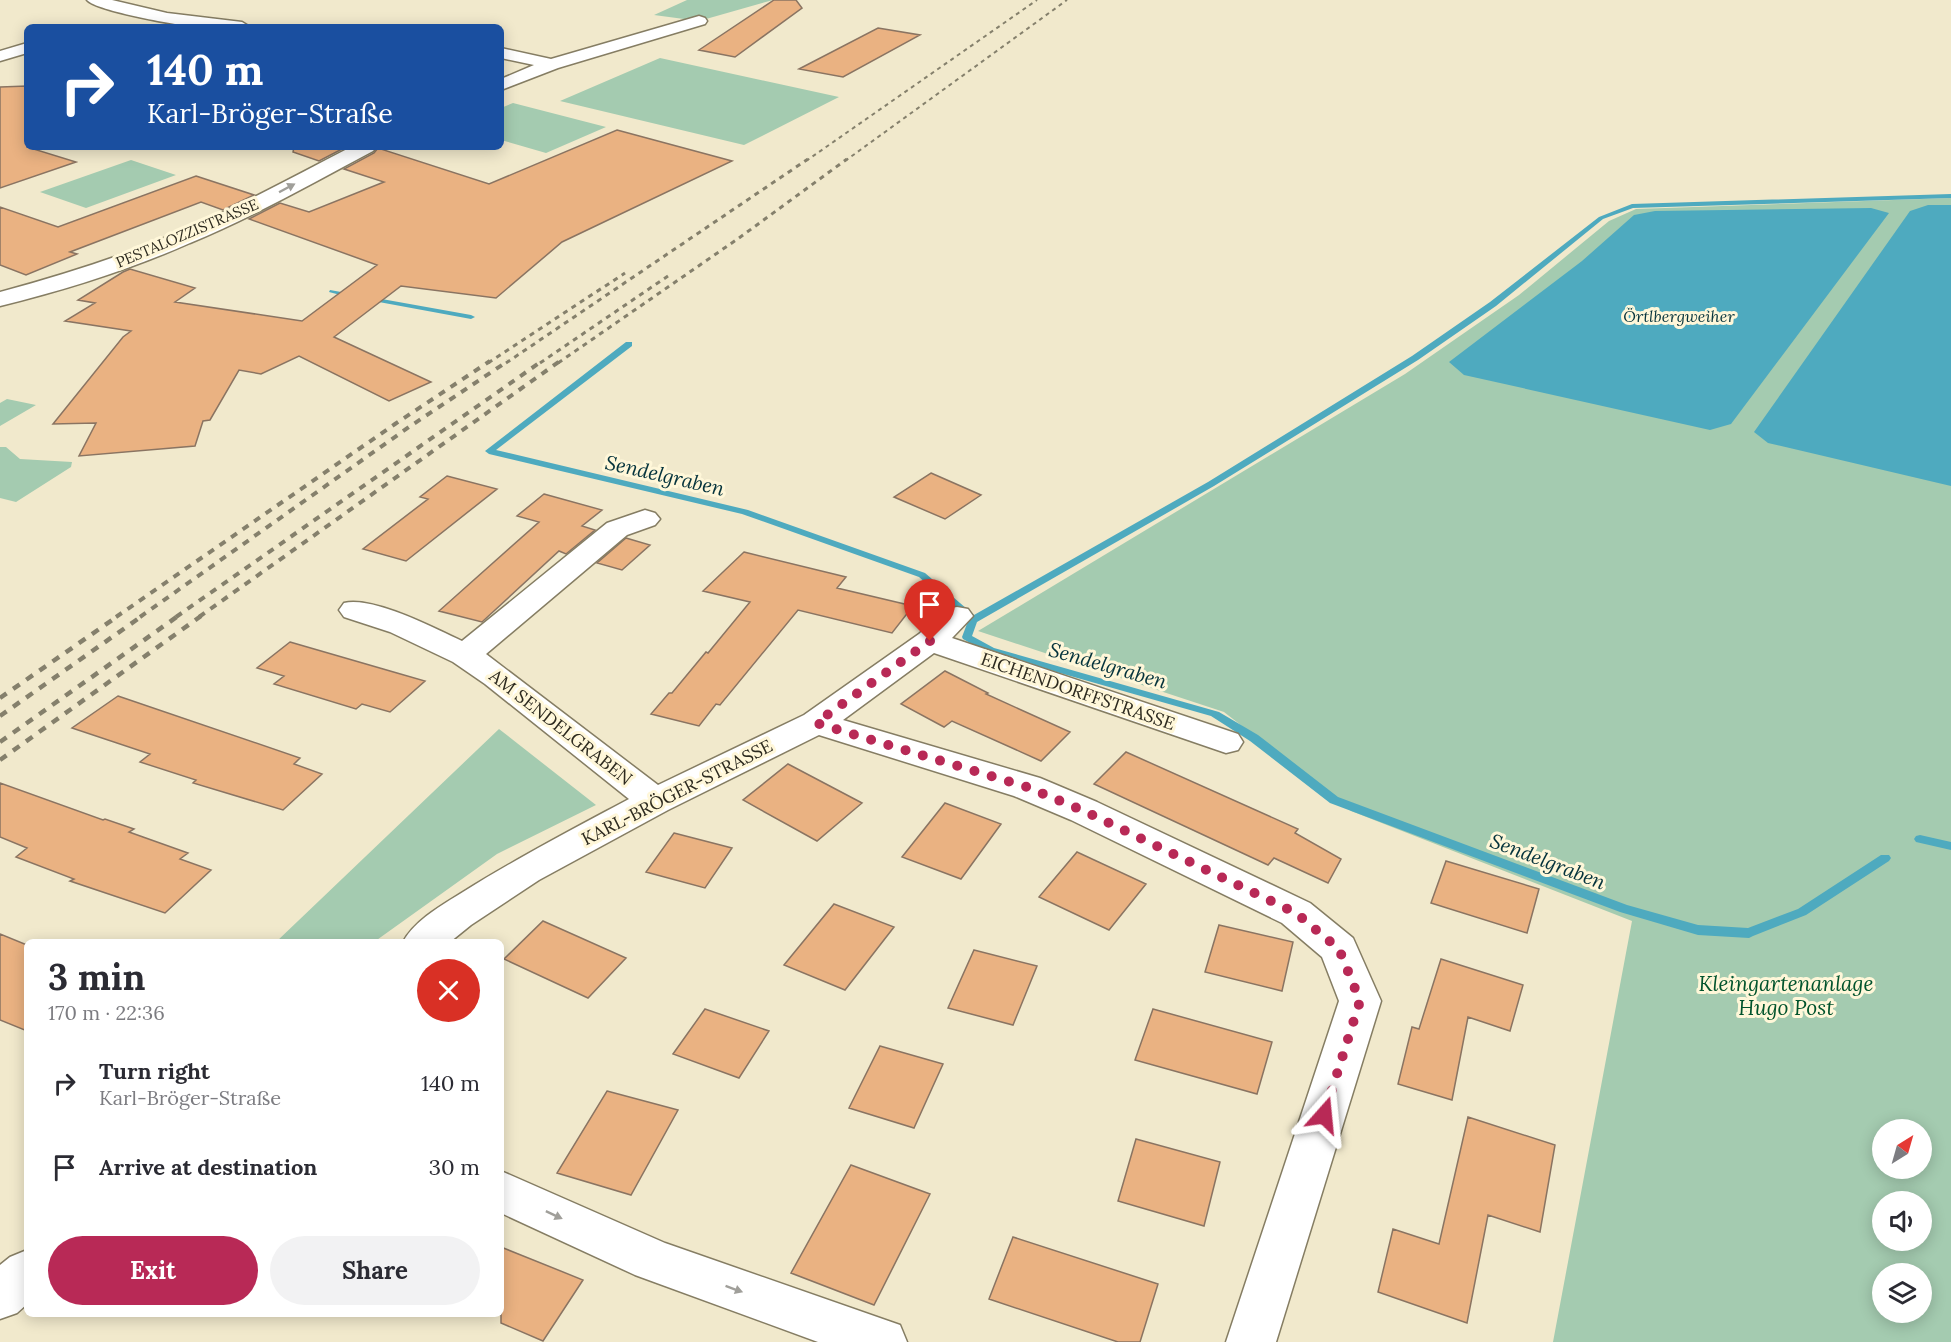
<!DOCTYPE html>
<html lang="en">
<head>
<meta charset="utf-8">
<style>
  body { margin:0; font-family:Lora,serif; background:#f2f2f3; color:#2b2b33; height:100vh; display:flex; flex-direction:column; font-size:22px; white-space:nowrap }
  * { box-sizing:border-box; margin:0 }
  p { font-size:20px; color:#7c7c81 }
  .icon { flex:none; width:33px; height:33px; fill:none; stroke:currentColor; stroke-width:2; stroke-linecap:round; stroke-linejoin:round }
  .map { position:relative; flex:1; overflow:hidden }
  .sheet { position:absolute; left:24px; top:939px; width:480px; height:378px; display:flex; flex-direction:column; background:#fff; border-radius:9px; box-shadow:0 3px 15px #0003 }
  .sheet>* { flex:none }
  .top-card { position:absolute; left:24px; top:24px; width:480px; height:126px; border-radius:9px; box-shadow:0 3px 15px #0003; background:#1a4fa0; color:#fff; overflow:hidden }
  .needle { width:39px; rotate:37deg }
  .buttons { position:absolute; left:1872px; top:1119px; display:grid; gap:12px }
  .buttons a { display:grid; place-items:center; width:60px; height:60px; border-radius:50%; background:#fff; box-shadow:0 3px 15px #0003; font-size:30px }
  .pin { position:absolute; display:grid; place-items:center; width:51px; height:51px; color:#fff; margin:-62px -26px; border-radius:50% 50% 50% 0; rotate:-45deg; box-shadow:0 0 6px #0007 }
  .pin .icon { rotate:45deg }
  .me { position:absolute; width:66px; margin:-33px; rotate:18deg; stroke-linejoin:round; filter:drop-shadow(0 0 4px #0008) }
  .turn { display:flex; align-items:center; gap:21px; height:126px; padding:0 24px; font-size:27px }
  .turn .icon { width:78px; height:78px; stroke-width:2.5 }
  .turn b { display:block; font-size:42px; line-height:51px }
  .round { display:grid; place-items:center; flex:none; width:63px; height:63px; border-radius:32px; background:#f2f2f3 }
  .headline { display:flex; align-items:center; justify-content:space-between; height:102px; padding:0 24px }
  h1 { font-size:36px; font-weight:700; line-height:45px }
  .button { display:flex; gap:12px; margin-top:auto; padding:12px 24px }
  .button a { flex:1; height:69px; border-radius:36px; background:#b82956; color:#fff; font-size:24px; font-weight:700; line-height:69px; text-align:center }
  .button a+a { background:#f2f2f3; color:#2b2b33 }
  ul { padding:0; list-style:none }
  li { display:flex; align-items:center; gap:18px; height:84px; padding:0 24px }
  li div { flex:1 }
  li b { display:block; font-size:22px }
  li em { font-style:normal }
  .map>svg:first-child { display:block }
</style>
</head>
<body>
<div class="map">
<svg width="1951" height="1342" viewBox="0 0 1951 1342">
  <rect width="100%" height="100%" fill="#f1e9cc"/>
  <path fill="#a4cbb0" fill-rule="evenodd" d="M687 0H773L699 21 654 15Z
    M660 58 839 97 744 145 560 101Z
    M513 103 606 127 546 153 501 140V108Z
    M131 160 176 175 86 208 40 192Z
    M1951 198V1342H1553L1632 921 1351 811 1224 712 978 631 1405 374 1519 295 1609 221 1636 209ZM1882 1130H1922V1168H1882ZM1882 1202H1922V1240H1882ZM1882 1274H1922V1312H1882Z
    M7 399 36 405 0 426V403Z
    M0 447H6L20 459 72 462 71 467 16 502 0 498Z
    M499 729 596 805 497 854 374 942H276Z"/>
  <path fill="#4eaabf" d="M1928 205H1951V486L1768 443 1754 432 1910 211Z
    M1871 208 1889 213 1731 424 1710 430 1464 375 1449 362 1582 261 1634 215 1655 211Z"/>
  <g fill="none" stroke-linecap="round" stroke-linejoin="round">
    <path fill="#4eaabf" fill-rule="evenodd" d="M1951 194V198L1633 208 1603 219 1496 306 1418 360 1214 486 977 622 972 636 994 648 1219 712 1258 735 1338 797 1627 905 1698 925 1748 928 1798 909 1881 855H1889L1891 858 1889 861 1806 915 1753 936 1749 938 1698 935 1620 912 1330 803 1250 741 1211 716 986 652 963 639 962 637 968 621 919 577 742 514 489 454 485 451 626 342H632V346L496 450 748 510 925 573 974 615 1208 482 1412 356 1490 302 1599 217 1632 204Z
      M330 290 352 294 356 296 352 298 329 292Z
      M365 296 471 315 475 317 471 319 368 300 364 298Z
      M1920 835 1951 842V850L1916 842 1914 839 1916 836Z"/>
  </g>
  <path fill="#eab282" stroke="#8a7462" stroke-width="1.5" d="M774 0H796L802 8 735 57 699 50Z
    M878 28 920 35 843 77 799 69Z
    M27 86V147L76 162 0 188V87Z
    M617 130 732 161 562 242 496 298 401 286 334 337 431 382 389 401 299 356 261 374 239 370 210 420 203 421 195 446 79 456 96 423 53 424 123 337 131 331 65 321 95 303 78 300 123 272 130 269 195 288 175 302 302 321 377 265 249 219 280 203 309 212 384 182 344 169 374 153 378 148 489 184Z
    M294 147H346L319 161 293 152Z
    M196 176 254 195 223 210 201 202 70 252 77 254 26 275 0 265V207L58 227Z
    M931 473 981 495 945 519 894 497Z
    M447 476 497 489 406 561 363 549 428 499 420 497Z
    M544 494 602 510 582 526 595 530 566 554 559 551 482 622 439 611 539 522 517 516Z
    M626 538 650 545 622 570 597 563Z
    M744 552 846 577 837 588 913 606 892 633 798 610 720 705 716 704 699 726 651 714 669 693H672L706 652 708 653 750 602 703 591Z
    M290 642 397 673 425 681 390 712 362 704 356 709 274 684 284 676 257 668Z
    M945 671 988 693 986 694 1070 732 1041 761 952 721 944 727 901 704Z
    M118 696 300 758 294 764 322 774 283 810 193 783 196 780 140 762 150 754 72 728Z
    M1126 752 1298 829 1295 833 1341 859 1328 883 1274 858 1268 865 1094 784Z
    M788 764 862 803 817 841 743 800Z
    M0 783 103 820 105 819 134 829 129 832 188 853 180 859 211 870 165 913 70 881 74 879 16 857 27 848 0 837Z
    M945 803 1001 824 961 879 902 857Z
    M674 833 732 848 705 888 646 872Z
    M1077 852 1146 884 1109 930 1039 897Z
    M1446 861 1539 889 1527 933 1431 903Z
    M834 904 894 927 845 990 784 965Z
    M543 921 626 958 588 998 504 959Z
    M1219 925 1293 942 1282 991 1205 972Z
    M0 934 27 945V1031L0 1020Z
    M974 950 1037 966 1013 1025 948 1008Z
    M1441 959 1523 985 1510 1031 1468 1017 1452 1100 1398 1084 1412 1027 1419 1029Z
    M705 1009 769 1031 739 1078 673 1054Z
    M1153 1009 1272 1042 1257 1094 1135 1060Z
    M880 1046 943 1064 914 1128 849 1108Z
    M607 1091 678 1110 631 1195 557 1173Z
    M1468 1117 1555 1145 1540 1232 1488 1215 1467 1323 1378 1292 1393 1229 1439 1244Z
    M1136 1139 1220 1162 1204 1226 1118 1201Z
    M851 1165 930 1194 874 1305 791 1273Z
    M1013 1237 1158 1284 1140 1342H1118L989 1299Z
    M501 1247 583 1280 543 1341 501 1323Z"/>
  <g fill="none" stroke-linecap="round" stroke-linejoin="round">
    <g stroke="#857d63" stroke-width="3">
      <path id="minor" d="M87 0H112L167 13 242 22 250 27C233 27 216 28 199 27 181 26 96 11 87 0Z
        M699 16 705 18 707 21 705 24 558 68 501 90V79L534 65 501 58V48L551 59Z
        M27 43V53L0 61V51Z
        M351 147H376L373 151C313 183 253 217 190 243 129 270 65 290 0 306V292C59 276 118 258 174 234 235 209 293 177 351 147Z
        M645 510 655 513 660 519 655 525 627 535 486 654 658 785 804 715 919 634 946 609 957 607 968 609 973 616 952 638 1238 734 1243 742 1238 750 1226 753 934 653 843 720 1040 778 1097 802 1310 903 1353 938 1381 1001 1276 1342H1226L1339 1001 1322 957 1282 923 1071 820 1014 796 819 735 668 810 539 880 471 925 450 942H403C415 920 442 905 463 892 517 858 573 829 629 799L485 684 453 662 390 632 344 617 339 610 344 603C373 596 434 628 462 641L607 523Z
        M501 1171 665 1243 900 1325 907 1342H818L635 1275 501 1213Z
        M27 1250V1304L17 1313 0 1319V1265L10 1257Z"/>
    </g>
    <use href="#minor" fill="#fff" fill-rule="evenodd"/>
    <path stroke="#85806c" stroke-width="2" stroke-dasharray="4 4" stroke-linecap="butt" d="M806 161 1037 0
      M845 161 1067 0"/>
    <path stroke="#85806c" stroke-width="3" stroke-dasharray="5 5" stroke-linecap="butt" d="M488 363 625 273
      M506 363 808 159
      M540 363 668 276
      M558 363 739 238 847 159"/>
    <path stroke="#85806c" stroke-width="4" stroke-dasharray="7 7" stroke-linecap="butt" d="M116 617 395 424 490 361
      M140 617 409 427 508 361
      M176 617 542 361
      M199 617 560 361"/>
    <path stroke="#85806c" stroke-width="4.5" stroke-dasharray="8 8" stroke-linecap="butt" d="M0 698 118 616
      M0 716 142 616
      M0 742 178 616
      M0 760 201 616"/>
  </g>
  <defs><path id="oneway-solid" d="M-6-.8H1V-3.2L6.5 0L1 3.2V.8H-6Z" transform="scale(1.5)"/></defs>
  <g fill="#a09f9a">
    <use href="#oneway-solid" transform="translate(287 188) rotate(-28)"/>
    <use href="#oneway-solid" transform="translate(554 1215) rotate(25)"/>
    <use href="#oneway-solid" transform="translate(734 1289) rotate(20)"/>
  </g>
  <g fill="none" stroke-linecap="round" stroke-linejoin="round">
    <path stroke="#b82956" stroke-width="10" stroke-dasharray="0 18" d="M930 641 816 723 1027 787 1084 811 1296 913 1339 949 1360 1001 1324 1115"/>
  </g>
  <g text-anchor="middle" dominant-baseline="central" stroke-width="6" stroke-linejoin="round" paint-order="stroke">
    <g font-size="15" fill="#2d2a1f" stroke="#fff7d9">
      <text transform="translate(187 233) rotate(-23)">PESTALOZZISTRASSE</text>
    </g>
    <g font-size="16" font-style="italic" fill="#05333c" stroke="#fff7d9">
      <text x="1679" y="316">Örtlbergweiher</text>
    </g>
    <g font-size="18" fill="#2d2a1f" stroke="#fff7d9">
      <text transform="translate(1078 691) rotate(19)">EICHENDORFFSTRASSE</text>
      <text transform="translate(561 727) rotate(38)">AM SENDELGRABEN</text>
      <text transform="translate(677 792) rotate(-27)">KARL-BRÖGER-STRASSE</text>
    </g>
    <g font-size="20" font-style="italic" fill="#05333c" stroke="#fff7d9">
      <text transform="translate(665 475) rotate(13)">Sendelgraben</text>
      <text transform="translate(1108 665) rotate(16)">Sendelgraben</text>
      <text transform="translate(1548 861) rotate(21)">Sendelgraben</text>
    </g>
    <g font-size="21" font-style="italic" fill="#00532c" stroke="#fff7d9">
      <text x="1786" y="983">Kleingartenanlage<tspan x="1786" dy="24">Hugo Post</tspan></text>
    </g>
  </g>
</svg>
<div class="buttons">
<a><svg class="needle" viewBox="-14 -14 28 28"><path d="M0-13l5 13h-10z" fill="#e53935"/><path d="M0 13l5-13h-10z" fill="#7c7c81"/></svg></a>
<a><svg class="icon" aria-label="sound" viewBox="0 0 24 24"><path d="M4 9h4l5-4v14l-5-4H4zM17 9q2 3 0 6"/></svg></a>
<a><svg class="icon" aria-label="layers" viewBox="0 0 24 24"><path d="M12 4l9 5-9 5-9-5zM3 14l9 5 9-5"/></svg></a>
</div>
<div class="pin" style="left:930px;top:641px;background:#d93025"><svg class="icon" aria-label="arrive" viewBox="0 0 24 24"><path d="M6 21V4h12l-3 4 3 4H6"/></svg></div>
<svg class="me" style="left:1324px;top:1115px" viewBox="-20 -20 40 40"><path d="M0-17L14 15 0 8-14 15z" fill="#b82956" stroke="#fff" stroke-width="4"/></svg>
<div class="top-card">
<div class="turn"><svg class="icon" aria-label="right" viewBox="0 0 24 24"><path d="M7 20v-9h11M14 6l5 5-5 5"/></svg><div><b>140 m</b>Karl-Bröger-Straße</div></div>
</div>
<section class="sheet">
<div class="headline"><div><h1>3 min</h1><p>170 m · 22:36</p></div><a class="round" style="background:#d93025;color:#fff"><svg class="icon" aria-label="close" viewBox="0 0 24 24"><path d="M6 6l12 12M18 6L6 18"/></svg></a></div>
<ul>
<li><svg class="icon" aria-label="right" viewBox="0 0 24 24"><path d="M7 20v-9h11M14 6l5 5-5 5"/></svg><div><b>Turn right</b><p>Karl-Bröger-Straße</p></div><em>140 m</em></li>
<li><svg class="icon" aria-label="arrive" viewBox="0 0 24 24"><path d="M6 21V4h12l-3 4 3 4H6"/></svg><div><b>Arrive at destination</b></div><em>30 m</em></li>
</ul>
<div class="button"><a>Exit</a><a>Share</a></div>
</section>
</div>
</body>
</html>
